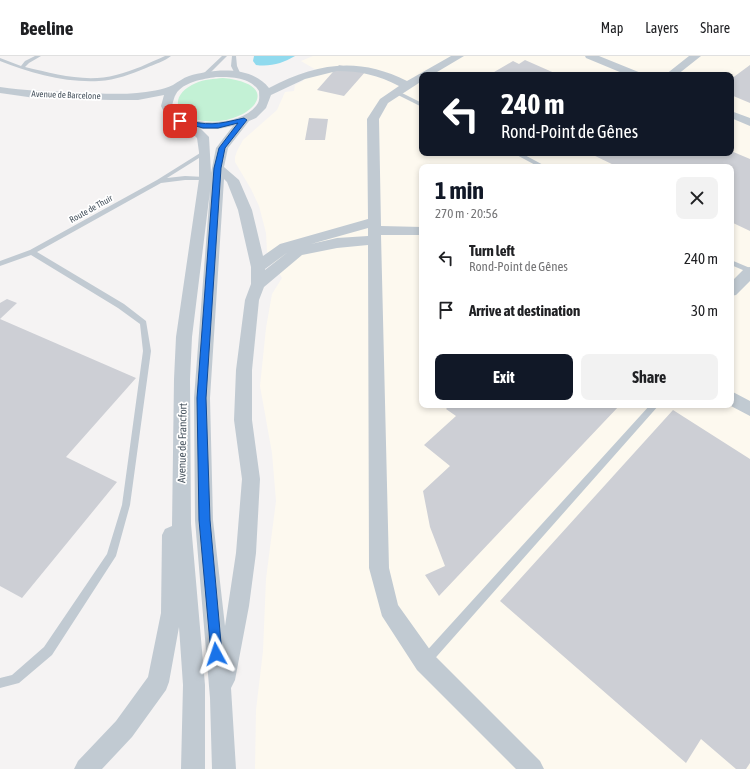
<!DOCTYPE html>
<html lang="en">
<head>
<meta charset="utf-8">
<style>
  body { margin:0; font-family:"Asap Condensed",sans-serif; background:#f2f2f2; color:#202124; height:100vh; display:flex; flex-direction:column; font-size:15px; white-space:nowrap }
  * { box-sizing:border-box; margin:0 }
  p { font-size:13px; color:#757577 }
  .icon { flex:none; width:22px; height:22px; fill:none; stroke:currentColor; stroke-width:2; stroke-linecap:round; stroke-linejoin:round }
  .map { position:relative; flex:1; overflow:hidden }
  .panel { position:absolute; left:419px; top:108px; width:315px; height:244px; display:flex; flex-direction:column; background:#fff; border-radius:8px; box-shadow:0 2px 6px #0003 }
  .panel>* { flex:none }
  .top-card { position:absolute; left:419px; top:16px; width:315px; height:84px; border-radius:8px; box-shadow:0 2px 6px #0003; background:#111827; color:#fff; overflow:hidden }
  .pin { position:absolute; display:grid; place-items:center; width:34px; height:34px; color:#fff; margin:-17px; border-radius:8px; box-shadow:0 2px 6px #0006 }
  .me { position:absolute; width:44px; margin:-22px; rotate:355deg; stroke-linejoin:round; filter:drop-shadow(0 0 3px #0008) }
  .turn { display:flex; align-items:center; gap:14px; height:84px; padding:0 16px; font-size:18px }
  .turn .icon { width:52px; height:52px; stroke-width:2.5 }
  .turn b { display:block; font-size:28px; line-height:34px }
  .round { display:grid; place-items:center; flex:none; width:42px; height:42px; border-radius:8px; background:#f2f2f2 }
  .head { display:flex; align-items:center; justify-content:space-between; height:68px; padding:0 16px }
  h1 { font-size:24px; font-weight:700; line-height:30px; color:#111827 }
  .action { display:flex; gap:8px; margin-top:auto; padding:8px 16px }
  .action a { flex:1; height:46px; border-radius:8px; background:#111827; color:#fff; font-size:16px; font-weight:700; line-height:46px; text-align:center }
  .action a+a { background:#f2f2f2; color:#202124 }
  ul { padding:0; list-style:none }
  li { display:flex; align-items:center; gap:12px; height:52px; padding:0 16px }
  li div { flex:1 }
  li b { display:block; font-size:15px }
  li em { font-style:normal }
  header { display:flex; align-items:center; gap:24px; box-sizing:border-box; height:56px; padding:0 20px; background:#fff; border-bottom:1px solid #e0e0e0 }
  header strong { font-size:19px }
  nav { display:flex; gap:22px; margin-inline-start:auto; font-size:14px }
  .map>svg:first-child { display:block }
</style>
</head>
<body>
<header>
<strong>Beeline</strong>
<nav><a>Map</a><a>Layers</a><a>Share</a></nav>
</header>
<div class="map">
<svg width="750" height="713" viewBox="0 0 750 713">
  <rect width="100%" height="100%" fill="#f5f3f3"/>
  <path fill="#fdf9ef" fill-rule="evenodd" d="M313 0H750V713H255L256 654 263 595 266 523 276 445 272 397 260 330 266 272 272 238 282 222 267 196 266 177 259 150 251 133 235 106V101L237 95 243 84 277 54 285 36 294 35 295 29 303 25V22L318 15 301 5ZM422 19H731V97H422ZM422 111H731V349H422Z"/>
  <path fill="#c3f1d5" d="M223 22C292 29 244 74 198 64 171 58 172 37 196 27 204 23 214 23 223 22Z"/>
  <path fill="#90daee" d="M254 0H295C283 7 271 11 256 9L253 5Z"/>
  <path fill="#cdcfd5" d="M525 4 559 19H489L513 5 519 8Z
    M339 9 366 15 344 40 317 34Z
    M750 9V47L731 39V23Z
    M309 62 328 63 325 84H305Z
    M731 95 750 103V175L731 166V111H618L589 97H731Z
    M7 243 17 247 0 263V247Z
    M0 263 136 322 66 401 117 426 22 542 0 530Z
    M450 349H620L439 540 425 519 445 510 430 471 423 435 450 410 424 389 456 360 446 353Z
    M673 354 750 403V707L746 713H736L701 683 686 707 500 545Z"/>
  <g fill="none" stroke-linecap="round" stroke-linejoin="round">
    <path fill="#c1cad2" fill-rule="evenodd" d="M35 0H41L29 7 25 11C55 18 86 27 116 19 133 15 149 7 165 0H171C165 5 155 8 146 12 131 18 116 24 99 25 66 27 30 17 0 5V2L21 10 25 5Z
      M222 0H227L207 20H203V18Z
      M232 0H236L237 10 241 19 240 20H236L231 10Z
      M394 35H398L422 47V51L394 37Z
      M205 94 208 96 207 97 167 122 185 120 205 121 207 122V124H185L161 127 37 196 124 248 146 265 151 295 130 449 116 500 52 599 19 627 0 632V622L12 619 44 591 107 498 122 449 143 295 140 268 118 252 31 199 0 210V205L30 194 157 124Z
      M513 97H521L547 111H539Z
      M731 204 750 212V217L731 209Z
      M650 349H659L430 608 426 609 422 608 421 604 422 600Z"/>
    <path fill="#c1cad2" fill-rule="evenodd" d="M451 0H464L432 19H422V25L388 47 379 63 381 170 422 171V179H381L389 512 398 549 433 598 540 705 544 713H516L417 614 382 560 369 512 368 189 337 192 302 199 264 231 259 244 252 314V364L260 423 256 497 249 550 235 624 231 632 236 713H212L210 642 195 464 194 342 210 135 192 281 190 323 191 468 205 629V713H181L183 629 179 571 169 626 166 634 132 681 102 713H74L78 705 116 665 148 621 161 557 162 479 165 473 172 470 174 323 176 281 199 123V96L197 82 185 70 167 62 161 50 164 39 138 44H111L35 42 0 37V31C24 35 48 35 73 36 94 37 116 39 137 37 148 36 163 34 173 29 178 26 183 22 189 20 213 13 251 9 269 32 316 7 358 0 407 25ZM337 15C360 15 378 19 399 30L380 43 367 63 368 163 280 188 263 200 252 154 239 124 224 111 228 92 249 65 256 62 266 52 271 39 305 23ZM216 21C231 21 250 21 259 35 259 39 260 43 258 47 245 71 185 73 172 50 173 46 174 41 176 38 183 26 203 23 216 21ZM233 70 216 92 211 117 209 81 201 73H218ZM224 123 227 126 238 154 251 211V228L245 244 236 314 234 364 242 423 236 497 225 570 213 464 210 342ZM368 172V180L337 182 311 188ZM288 196 265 214V213Z
      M585 0H599L641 17 642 19H627L586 2Z
      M689 0H701L677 19H665Z
      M731 55 750 62V70L731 62Z
      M750 211V225L736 239 731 240V226L745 212Z
      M731 335 750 345V360L729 349H731Z"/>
  </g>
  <path fill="#1a73e8" stroke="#114b97" d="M244 62 247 64 225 92 221 112 206 342 210 464 222 598 221 602 216 603 212 602 211 598 199 464 197 342 214 112 219 92 238 67 218 72H203L177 65 180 63C209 70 215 69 244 62Z"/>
  <g text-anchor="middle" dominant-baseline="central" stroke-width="3.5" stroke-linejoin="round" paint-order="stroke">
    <g font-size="9" fill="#4a5661" stroke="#fff">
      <text transform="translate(66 39) rotate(2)">Avenue de Barcelone</text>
      <text transform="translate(91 153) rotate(-29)">Route de Thuir</text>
    </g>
    <g font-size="11" fill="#4a5661" stroke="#fff">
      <text transform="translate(182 387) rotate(-89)">Avenue de Francfort</text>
    </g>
  </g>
</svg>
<div class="pin" style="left:180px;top:65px;background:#d93025"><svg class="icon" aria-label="arrive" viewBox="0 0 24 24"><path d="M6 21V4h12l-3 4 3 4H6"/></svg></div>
<svg class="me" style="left:216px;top:598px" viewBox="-20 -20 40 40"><path d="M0-17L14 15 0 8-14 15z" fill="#1a73e8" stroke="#fff" stroke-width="4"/></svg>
<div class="top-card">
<div class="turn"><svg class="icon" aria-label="left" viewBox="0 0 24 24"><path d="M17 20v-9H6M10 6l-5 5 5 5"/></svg><div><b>240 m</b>Rond-Point de Gênes</div></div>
</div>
<section class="panel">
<div class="head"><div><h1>1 min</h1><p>270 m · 20:56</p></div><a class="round"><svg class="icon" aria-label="close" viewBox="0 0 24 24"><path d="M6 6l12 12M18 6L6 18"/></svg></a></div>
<ul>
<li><svg class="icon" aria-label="left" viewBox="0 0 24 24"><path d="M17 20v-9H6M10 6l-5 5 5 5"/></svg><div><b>Turn left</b><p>Rond-Point de Gênes</p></div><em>240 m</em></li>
<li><svg class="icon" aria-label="arrive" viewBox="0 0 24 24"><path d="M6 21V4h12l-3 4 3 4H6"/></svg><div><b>Arrive at destination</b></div><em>30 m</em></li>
</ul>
<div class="action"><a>Exit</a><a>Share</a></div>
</section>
</div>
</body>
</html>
